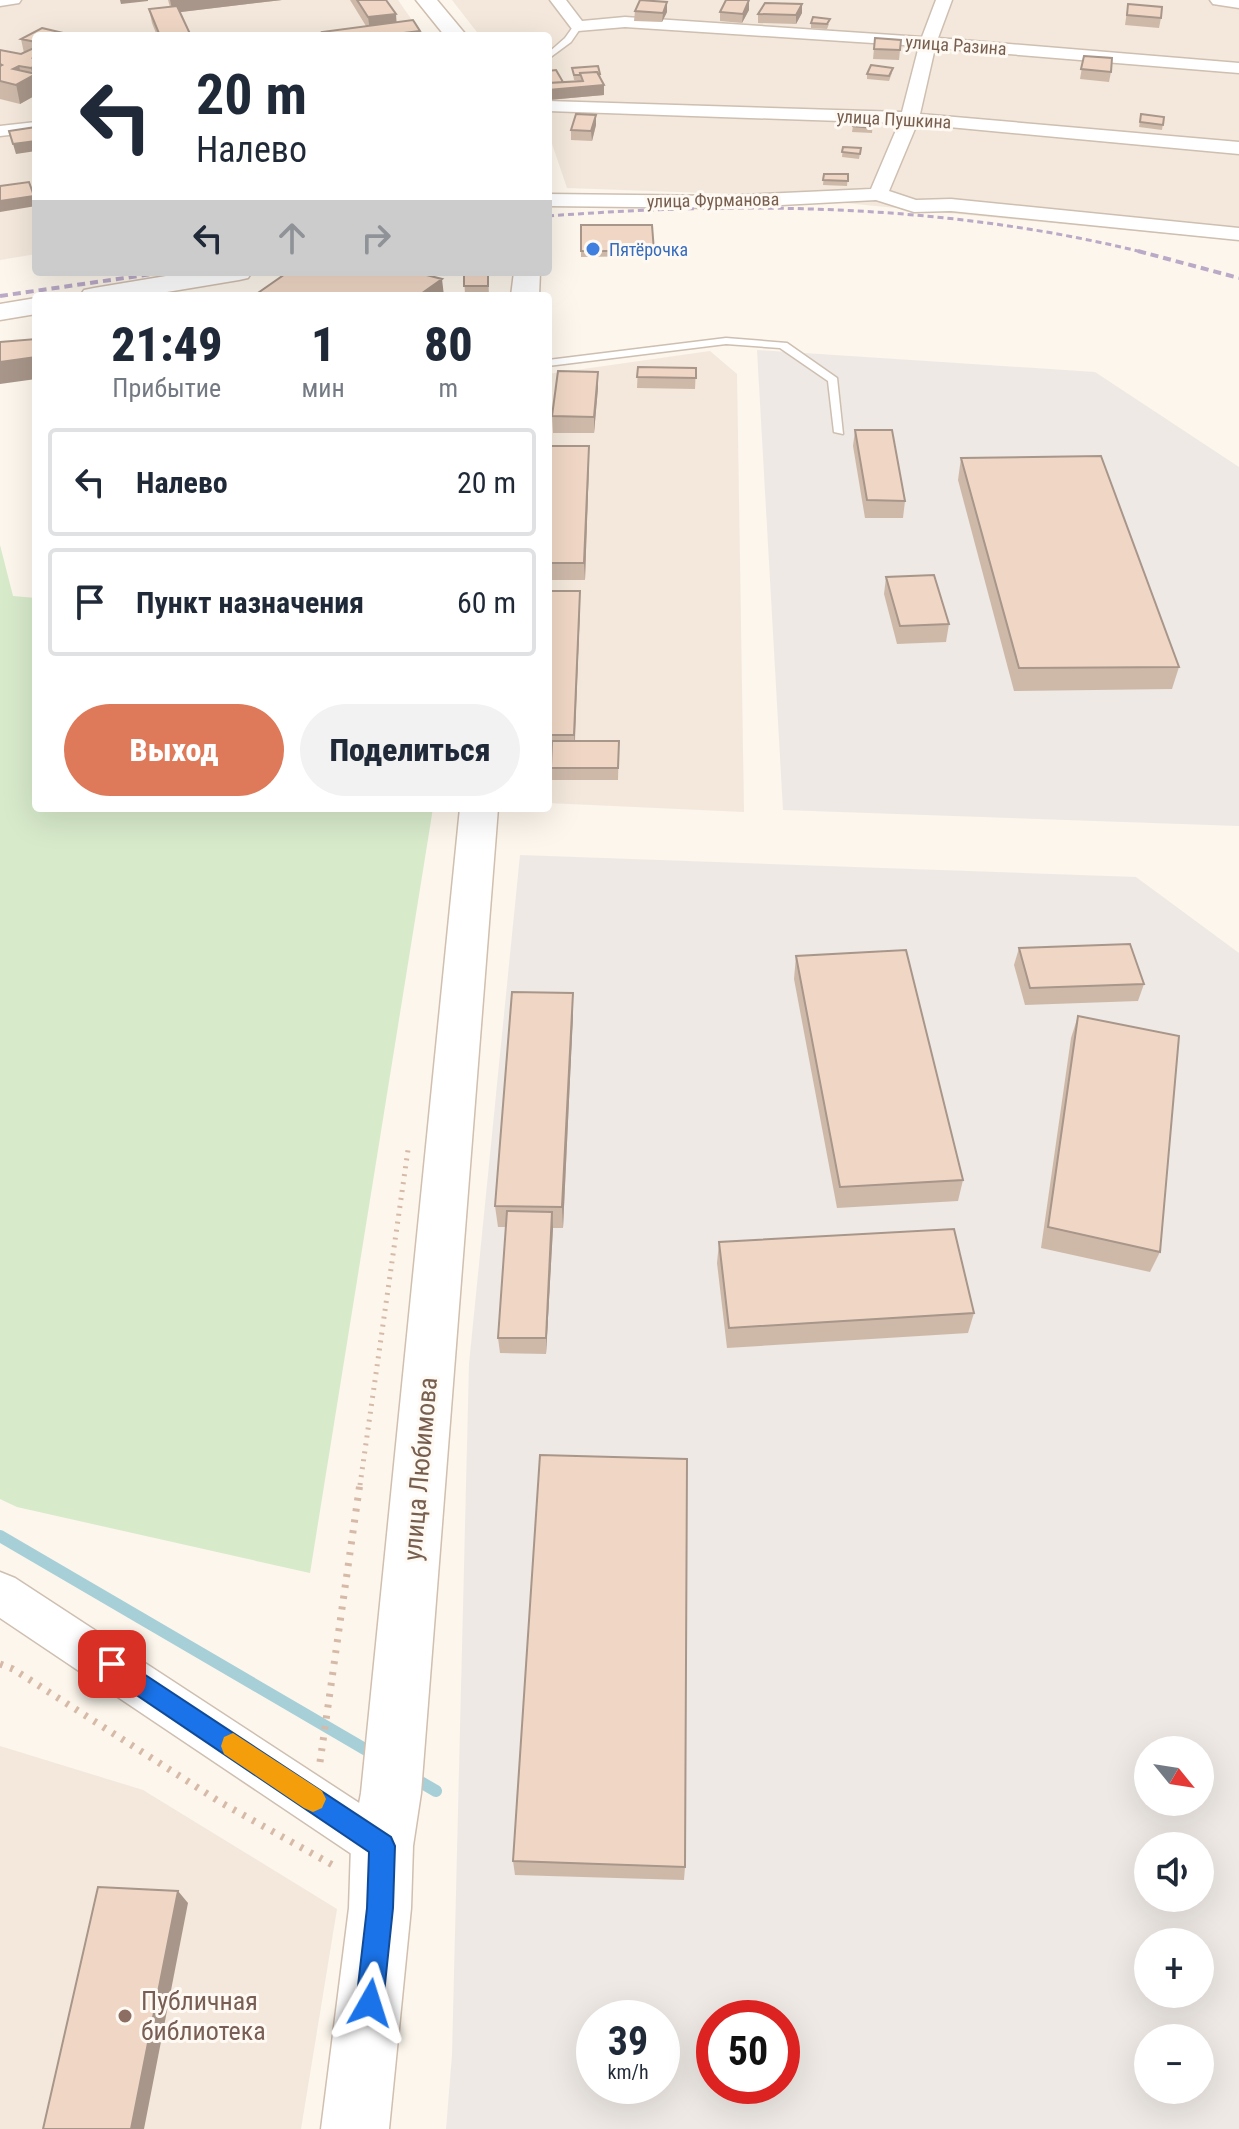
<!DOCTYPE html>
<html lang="ru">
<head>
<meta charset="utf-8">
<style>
  body { margin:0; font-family:"Roboto Condensed",sans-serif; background:#f2f2f3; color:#1f2937; height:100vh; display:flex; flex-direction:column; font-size:30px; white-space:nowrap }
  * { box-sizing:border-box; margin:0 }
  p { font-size:26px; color:#747a83 }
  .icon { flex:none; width:44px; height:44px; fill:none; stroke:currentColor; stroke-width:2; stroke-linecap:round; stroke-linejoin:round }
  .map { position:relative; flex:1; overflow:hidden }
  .sheet { position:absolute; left:32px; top:292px; width:520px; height:520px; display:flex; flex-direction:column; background:#fff; border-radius:8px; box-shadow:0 8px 32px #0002 }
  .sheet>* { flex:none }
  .banner { position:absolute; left:32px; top:32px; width:520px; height:244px; border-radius:8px; box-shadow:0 8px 32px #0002; background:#fff; color:#1f2937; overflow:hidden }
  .needle { width:52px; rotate:120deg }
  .buttons { position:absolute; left:1134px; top:1736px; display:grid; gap:16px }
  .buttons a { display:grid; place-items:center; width:80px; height:80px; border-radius:50%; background:#fff; box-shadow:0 8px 32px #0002; font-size:40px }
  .speed { position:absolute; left:576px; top:2000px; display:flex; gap:16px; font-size:40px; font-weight:700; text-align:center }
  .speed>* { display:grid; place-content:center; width:104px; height:104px; border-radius:50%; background:#fff; box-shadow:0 8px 32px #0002; line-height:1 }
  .speed small { font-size:20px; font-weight:400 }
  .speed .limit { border:12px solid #d22; background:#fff; color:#111 }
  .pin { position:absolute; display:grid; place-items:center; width:68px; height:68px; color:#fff; margin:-34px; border-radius:16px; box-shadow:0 4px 12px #0006 }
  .me { position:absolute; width:88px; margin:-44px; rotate:6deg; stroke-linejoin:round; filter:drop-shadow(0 0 6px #0008) }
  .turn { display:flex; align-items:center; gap:28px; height:168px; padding:0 32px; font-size:36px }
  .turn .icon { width:104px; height:104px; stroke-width:2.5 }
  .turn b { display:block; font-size:56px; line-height:68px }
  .lanes { display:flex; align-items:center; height:76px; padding:0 32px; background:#0003; justify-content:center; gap:40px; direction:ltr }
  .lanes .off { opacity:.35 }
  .eta { display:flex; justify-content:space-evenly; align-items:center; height:136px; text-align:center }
  .eta b { font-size:48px; font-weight:800; line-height:56px }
  .cta { display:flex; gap:16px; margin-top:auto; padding:16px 32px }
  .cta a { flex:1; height:92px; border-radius:48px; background:#de7959; color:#fff; font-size:32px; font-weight:800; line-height:92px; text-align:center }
  .cta a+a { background:#f2f2f3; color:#1f2937 }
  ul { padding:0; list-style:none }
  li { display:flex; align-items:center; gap:24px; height:108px; margin:0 16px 12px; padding:0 16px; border:4px solid #e0e1e3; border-radius:8px }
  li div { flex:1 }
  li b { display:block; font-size:30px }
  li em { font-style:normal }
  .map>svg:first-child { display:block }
</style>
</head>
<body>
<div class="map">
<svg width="1239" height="2129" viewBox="0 0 1239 2129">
  <rect width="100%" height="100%" fill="#fcf6ec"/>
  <path fill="#f3e8db" d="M0 0H398L423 36H36V254L0 260Z
    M452 0H1239V241L762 195 567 188 548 132V36H480Z
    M710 351 737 374 744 812 548 803V374Z
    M0 1746 143 1790 337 1909 301 2129H0Z"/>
  <path fill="#eee9e4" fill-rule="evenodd" d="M757 350 1095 372 1239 467V826L783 810Z
    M520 855 1136 877 1239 953V2129H446L452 2055 469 1364ZM1148 1750H1200V1802H1148ZM1148 1846H1200V1898H1148ZM1148 1942H1200V1994H1148ZM594 2018H662V2086H594ZM714 2018H782V2086H714ZM1148 2038H1200V2090H1148Z"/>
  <path fill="#d7eaca" d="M0 545 13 596 36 598V808H433L310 1573 17 1507 0 1499Z"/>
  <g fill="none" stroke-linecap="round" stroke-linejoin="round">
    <path stroke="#a7cfd7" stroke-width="12" d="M0 1536 375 1755
      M412 1777 436 1791"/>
    <g stroke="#cebfb1" stroke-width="3">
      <path id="lane" d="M575 24 582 26 571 42 548 59V53L565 38Z
        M726 338 787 343 837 378 843 434 834 432 828 381 780 348 726 344 548 366V360Z"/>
    </g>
    <g stroke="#cebfb1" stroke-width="3">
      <path id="street" d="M0 0H21L19 3 0 6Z
        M550 0H566L582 21 625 17 922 37 936 0H952L938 38 1239 63V73L935 48 920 114 1239 142V154L917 124 889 191 916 200 951 199 1239 228V240L951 211 914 212 876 200 722 208 548 206V194L722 196 871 189 899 123 548 111V101L902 112 919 46 625 27 578 31 572 29Z
        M36 122V132L0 136V126Z
        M0 1572 15 1578 399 1829 406 1846 399 1863 382 1870 365 1863 0 1618Z"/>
    </g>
    <g stroke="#d1bfaf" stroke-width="3">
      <path id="secondary" d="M416 0H437L467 36H445Z
        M1210 0H1239V8L1213 4Z
        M190 272H252L248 278 239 280 143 296H80L84 290 94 288Z
        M514 272H540L539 296H511Z
        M36 298V314L0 320V304Z
        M460 808H498L421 1793 413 1846 411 1908 389 2129H321L349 1908 351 1846 361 1793Z"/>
    </g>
    <path stroke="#d6baa7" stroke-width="5" stroke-dasharray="2 6" stroke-linecap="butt" d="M360 1485 408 1150"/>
    <path stroke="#d6baa7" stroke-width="7" stroke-dasharray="3 8" stroke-linecap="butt" d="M0 1664 13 1669 220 1802 338 1868
      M320 1762 360 1483"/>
    <use href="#lane" fill="#fff" fill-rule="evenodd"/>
    <use href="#street" fill="#fff" fill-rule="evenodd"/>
    <use href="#secondary" fill="#fff" fill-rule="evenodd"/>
    <path stroke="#baa9c7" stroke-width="3" stroke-dasharray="6 4" stroke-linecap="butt" d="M548 216C750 201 949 204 1146 253"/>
    <path stroke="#baa9c7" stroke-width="4" stroke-dasharray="8 5" stroke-linecap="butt" d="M1138 251 1239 278
      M0 296 166 272"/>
  </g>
  <path fill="#ceb9a9" d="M168 0H282L180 12 191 36H157L152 23 149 9 170 7Z
    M350 0H386L396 14V22L420 31 421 36H322V32L366 26Z
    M749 0V10L742 23 720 21V12Z
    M802 4V13L796 24 758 23V14Z
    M1128 4 1161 18 1159 28 1125 25Z
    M635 11 667 12 662 22 634 21Z
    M811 23 829 24 827 29 811 28Z
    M36 36V95L20 104 0 99V50L21 54 24 53 21 39Z
    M875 38 901 40 899 60 873 59Z
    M1084 56 1111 72 1109 82 1080 79Z
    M572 68 600 74 604 95 548 100 563 82 580 81 574 80Z
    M892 73 889 81 867 79V74Z
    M1141 114 1164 117 1162 130 1139 127Z
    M596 115V125L592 141 571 140V130Z
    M854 120 873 121 872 133 852 132Z
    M843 147 861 148 859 159 842 157Z
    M824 174H848L847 186 823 185Z
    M581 225H652L653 256 581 257Z
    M464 272H488L489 296H465Z
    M638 367 696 368 695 389 637 388Z
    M598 372V388L594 433H553L552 416Z
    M855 430 905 501 903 518H865L853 446Z
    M548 446 589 463 585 580H548Z
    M961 458 1179 667 1172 689 1014 691 958 480Z
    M886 577 949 624 946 642 897 644 884 594Z
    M548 591 580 608 575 741H619L618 780H551V752H548Z
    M1019 948 1144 984 1138 1001 1025 1005 1014 965Z
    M796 956 963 1180 958 1201 837 1208 794 979Z
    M573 1015 563 1228H553L546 1354 500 1353 498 1338 506 1227H498L495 1206Z
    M1078 1016 1160 1252 1150 1272 1041 1248 1071 1038Z
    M719 1242 974 1313 968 1333 727 1348 717 1263Z
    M513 1861 685 1867 684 1880 515 1875Z"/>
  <path fill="#a8968a" d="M120 0H148V1L121 4Z
    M170 0H282L173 13Z
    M749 0V10L742 23 743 14Z
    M667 2V12L662 22 663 13Z
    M802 4V13L796 24V15Z
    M396 14 397 28 370 31 368 17Z
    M420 31 421 36H379Z
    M36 56V95L20 104 13 69 19 66 23 81 33 76 31 68 33 58Z
    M604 85V95L548 100V86Z
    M596 115V125L592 141 591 131Z
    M36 141V151L16 154 13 144Z
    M34 196 36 206 0 212V201Z
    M442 279 444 296H418Z
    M36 357V379L0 384V362Z
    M598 372V388L594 433V417Z
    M589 446V463L585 580 584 563Z
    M580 591V608L574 753V735Z
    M573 993V1015L563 1228 562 1207Z
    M552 1212 553 1228 546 1354V1338Z
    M178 1891 188 1903 144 2129H131Z"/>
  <path fill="#f0d7c5" stroke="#a8968a" stroke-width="2" d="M357 0H386L396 14 368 17Z
    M640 0 667 2 663 13 635 11Z
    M726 0H749L743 14 720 12Z
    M765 3 802 4 796 15 758 14Z
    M1128 4 1162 7 1161 18 1127 15Z
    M177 6 191 36H160L149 9Z
    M813 17 830 19 827 24 811 23Z
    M413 20 420 31 379 36H324L322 32Z
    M42 28 76 36H36V42L21 39Z
    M875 38 901 40 900 50 874 49Z
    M36 47V56L33 58 36 59V66L31 68 19 66 13 69 36 74 16 85 0 81V66L2 65 0 64V50L21 54Z
    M1084 56 1112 58 1111 72 1081 69Z
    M871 65 893 68 889 76 867 74Z
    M598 66 600 74H598L597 72 580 73V75H574L572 68Z
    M556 70 563 82 548 83V71Z
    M597 72 604 85 548 90V83L583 81 580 73Z
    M576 114 596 115 591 131 571 130Z
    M1141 114 1164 117 1163 125 1140 122Z
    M854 120 873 121 872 128 853 126Z
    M36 127V141L13 144 9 131Z
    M843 147 861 148 860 154 842 152Z
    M824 174H848V181L823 180Z
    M29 182 34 196 0 201V186Z
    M581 225H652L654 251H581Z
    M288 272H415L442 279 418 296H259L255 295Z
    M464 272H488V286H464Z
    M36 339V357L0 362V342Z
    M638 367 696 368V378L637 377Z
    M558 371 598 372 594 417 552 416Z
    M855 430H892L905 501 867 500Z
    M548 446H589L584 563H548Z
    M1101 456 1179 667 1019 668 961 458Z
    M934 575 949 624 900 626 886 577Z
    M548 591H580L574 735H548Z
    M552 741H619L618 768H551Z
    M1130 944 1144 984 1030 988 1019 948Z
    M906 950 963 1180 840 1187 796 956Z
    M512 992 573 993 562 1207 495 1206Z
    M1078 1016 1179 1036 1160 1252 1048 1227Z
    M507 1211 552 1212 546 1338H498Z
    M954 1229 974 1313 729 1328 719 1242Z
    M540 1455 687 1459 685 1867 513 1861Z
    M98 1887 178 1891 131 2129H43Z"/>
  <path fill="#1a73e8" stroke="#114b97" stroke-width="2" d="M112 1653 391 1837 395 1846 393 1908 383 2003 379 2012 370 2016 360 2012 356 2003 367 1908 369 1852 104 1673 100 1664 104 1656Z"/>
  <path fill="#f59e0b" d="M233 1733 322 1791 326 1799 322 1808 313 1812 304 1808 224 1754 221 1746 224 1737Z"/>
  <circle fill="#3f7fe0" stroke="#fefaf3" stroke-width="3" cx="593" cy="249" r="8"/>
  <circle fill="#8d6e63" stroke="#fefaf3" stroke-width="3" cx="125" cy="2016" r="8"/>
  <g text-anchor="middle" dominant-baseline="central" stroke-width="6" stroke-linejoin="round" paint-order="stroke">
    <g font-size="18" fill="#775e4f" stroke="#fefaf3">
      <text transform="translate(956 45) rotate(4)">улица Разина</text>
      <text transform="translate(894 119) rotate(3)">улица Пушкина</text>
      <text transform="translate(713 200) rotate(-1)">улица Фурманова</text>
    </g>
    <g font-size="18" fill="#366cbe" stroke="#fefaf3" text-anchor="start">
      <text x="609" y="249">Пятёрочка</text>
    </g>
    <g font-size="26" fill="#775e4f" stroke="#fefaf3">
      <text transform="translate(420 1469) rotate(-85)">улица Любимова</text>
    </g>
    <g font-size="26" fill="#785e54" stroke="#fefaf3" text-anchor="start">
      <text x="141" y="2001">Публичная<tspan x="141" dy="30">библиотека</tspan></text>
    </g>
  </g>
</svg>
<div class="buttons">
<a><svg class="needle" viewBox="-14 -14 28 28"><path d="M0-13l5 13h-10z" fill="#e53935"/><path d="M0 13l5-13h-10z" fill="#747a83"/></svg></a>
<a><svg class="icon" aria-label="sound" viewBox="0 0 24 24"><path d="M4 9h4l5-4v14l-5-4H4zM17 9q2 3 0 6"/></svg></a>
<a>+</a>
<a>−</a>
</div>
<div class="speed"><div>39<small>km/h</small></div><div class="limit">50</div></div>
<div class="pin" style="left:112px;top:1664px;background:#d93025"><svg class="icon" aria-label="arrive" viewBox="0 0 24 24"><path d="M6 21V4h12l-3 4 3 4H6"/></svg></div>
<svg class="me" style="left:370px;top:2003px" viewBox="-20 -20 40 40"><path d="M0-17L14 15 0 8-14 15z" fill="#1a73e8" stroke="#fff" stroke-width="4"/></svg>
<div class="banner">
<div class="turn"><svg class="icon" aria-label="left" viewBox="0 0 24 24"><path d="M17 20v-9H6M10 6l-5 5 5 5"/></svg><div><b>20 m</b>Налево</div></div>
<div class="lanes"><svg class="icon" aria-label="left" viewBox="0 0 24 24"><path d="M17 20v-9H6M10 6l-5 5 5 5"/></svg><svg class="icon off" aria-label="ahead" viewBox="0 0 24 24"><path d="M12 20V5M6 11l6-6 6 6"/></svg><svg class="icon off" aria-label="right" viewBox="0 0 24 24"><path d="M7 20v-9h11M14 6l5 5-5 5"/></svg></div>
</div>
<section class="sheet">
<div class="eta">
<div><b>21:49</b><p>Прибытие</p></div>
<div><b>1</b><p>мин</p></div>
<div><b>80</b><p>m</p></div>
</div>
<ul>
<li><svg class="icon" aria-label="left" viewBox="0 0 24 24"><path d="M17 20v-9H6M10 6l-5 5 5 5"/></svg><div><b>Налево</b></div><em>20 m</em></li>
<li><svg class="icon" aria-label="arrive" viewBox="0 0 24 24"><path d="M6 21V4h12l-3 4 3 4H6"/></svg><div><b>Пункт назначения</b></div><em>60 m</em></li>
</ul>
<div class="cta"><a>Выход</a><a>Поделиться</a></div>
</section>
</div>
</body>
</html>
